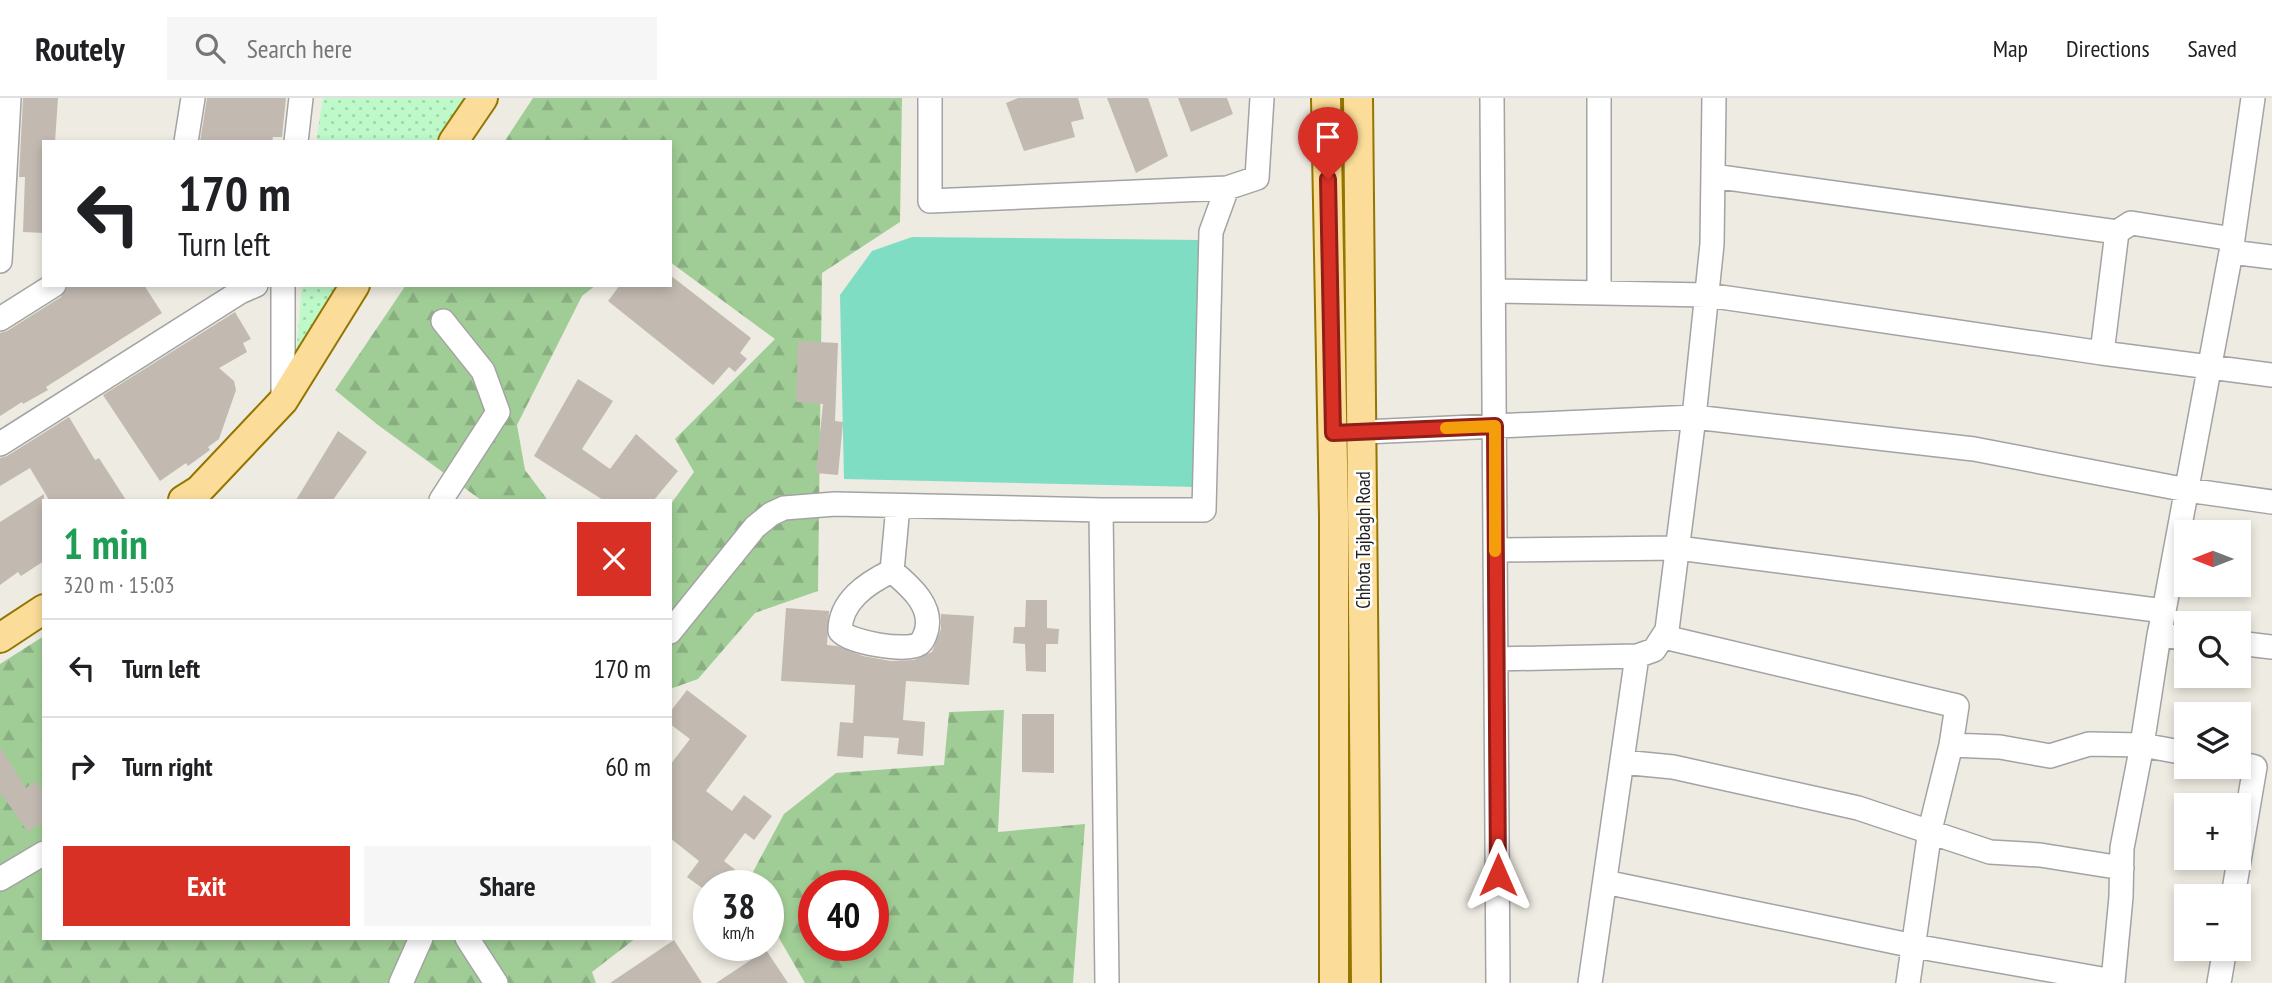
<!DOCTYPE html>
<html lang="en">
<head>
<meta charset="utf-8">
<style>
  body { margin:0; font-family:"PT Sans Narrow",sans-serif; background:#f6f6f6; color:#202124; height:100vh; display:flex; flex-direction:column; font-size:26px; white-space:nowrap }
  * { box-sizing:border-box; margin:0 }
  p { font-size:23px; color:#757577 }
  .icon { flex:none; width:38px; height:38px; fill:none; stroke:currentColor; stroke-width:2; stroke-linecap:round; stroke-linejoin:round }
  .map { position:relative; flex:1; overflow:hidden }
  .drawer { position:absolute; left:42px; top:401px; width:630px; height:441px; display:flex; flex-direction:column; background:#fff; border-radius:0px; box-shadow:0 4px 10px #0003 }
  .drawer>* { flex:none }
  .hud { position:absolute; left:42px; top:42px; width:630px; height:147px; border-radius:0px; box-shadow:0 4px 10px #0003; background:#fff; color:#202124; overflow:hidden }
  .needle { width:46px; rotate:270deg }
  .fabs { position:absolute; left:2174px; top:422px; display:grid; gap:14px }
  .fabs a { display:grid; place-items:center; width:77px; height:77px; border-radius:0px; background:#fff; box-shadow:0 4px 10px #0003; font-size:35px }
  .speed { position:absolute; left:693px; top:772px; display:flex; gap:14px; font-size:35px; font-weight:700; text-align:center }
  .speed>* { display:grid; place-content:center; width:91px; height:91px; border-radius:50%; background:#fff; box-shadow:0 4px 10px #0003; line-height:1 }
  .speed small { font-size:18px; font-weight:400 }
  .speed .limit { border:10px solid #d22; background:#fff; color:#111 }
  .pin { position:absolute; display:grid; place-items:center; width:60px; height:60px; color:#fff; margin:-72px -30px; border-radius:50% 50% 50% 0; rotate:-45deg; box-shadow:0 0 7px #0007 }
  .pin .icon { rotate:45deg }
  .me { position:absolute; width:77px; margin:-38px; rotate:0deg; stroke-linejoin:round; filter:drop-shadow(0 0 5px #0008) }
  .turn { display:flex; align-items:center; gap:24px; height:147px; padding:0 21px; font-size:32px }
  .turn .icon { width:91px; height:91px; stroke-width:2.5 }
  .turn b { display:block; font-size:49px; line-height:60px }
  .round { display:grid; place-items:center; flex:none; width:74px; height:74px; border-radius:0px; background:#f6f6f6 }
  .headline { display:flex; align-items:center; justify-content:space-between; height:119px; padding:0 21px }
  h1 { font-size:42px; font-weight:800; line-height:52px; color:#1e9e55 }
  .button { display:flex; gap:14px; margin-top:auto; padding:14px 21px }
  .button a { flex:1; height:80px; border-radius:0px; background:#d93025; color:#fff; font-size:28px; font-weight:800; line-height:80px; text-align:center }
  .button a+a { background:#f6f6f6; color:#202124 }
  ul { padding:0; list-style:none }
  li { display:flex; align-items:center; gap:21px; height:98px; padding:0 21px; border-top:2px solid #e0e0e0 }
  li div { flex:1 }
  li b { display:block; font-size:26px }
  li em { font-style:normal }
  header { display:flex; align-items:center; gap:42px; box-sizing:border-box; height:98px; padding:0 35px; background:#fff; border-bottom:2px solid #e0e0e0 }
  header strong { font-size:33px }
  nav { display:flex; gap:38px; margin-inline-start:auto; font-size:24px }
  .search { width:490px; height:63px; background:#f6f6f6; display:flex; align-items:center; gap:18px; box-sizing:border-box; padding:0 24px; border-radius:0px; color:#757577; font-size:26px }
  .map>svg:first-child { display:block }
</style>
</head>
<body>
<header>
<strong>Routely</strong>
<div class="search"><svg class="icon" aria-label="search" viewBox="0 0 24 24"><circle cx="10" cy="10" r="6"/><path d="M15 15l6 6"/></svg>Search here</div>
<nav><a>Map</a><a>Directions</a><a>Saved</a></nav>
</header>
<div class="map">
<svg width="2272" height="885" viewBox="0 0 2272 885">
  <defs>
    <pattern id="forest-firs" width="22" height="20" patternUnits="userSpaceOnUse" patternTransform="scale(1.75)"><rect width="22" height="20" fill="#a0cd96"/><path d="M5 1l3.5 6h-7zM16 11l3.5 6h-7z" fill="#89af81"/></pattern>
    <pattern id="park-dots" width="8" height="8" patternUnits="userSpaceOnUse" patternTransform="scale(1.75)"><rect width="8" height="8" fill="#bef9c9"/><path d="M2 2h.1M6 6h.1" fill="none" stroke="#a3d5ac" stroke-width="1.8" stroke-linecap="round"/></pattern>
  </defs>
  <rect width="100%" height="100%" fill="#eeebe2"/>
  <path fill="url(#forest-firs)" fill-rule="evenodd" d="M533 0H902L900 124 822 175 818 493 755 515 698 581 670 591V407L694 374 675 341 775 241 670 164V44H504Z
    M406 187H596L582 198 517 327 525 372 547 401 546 402H481L378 327 335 292Z
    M44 538V840H636L592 874 596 885H0V566Z
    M1004 612 998 734 1085 726 1073 885H805L775 833 768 826V788L746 787 784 716 836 675 944 667 949 614ZM814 788H873V847H814Z"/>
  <path fill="url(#park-dots)" d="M323 0H471L441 44H316Z
    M302 187H343L296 258Z"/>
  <path fill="#7fddc4" d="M912 139 1201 142 1198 389 844 381 840 197 872 153Z"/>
  <path fill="#c2bab1" d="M23 0H58L55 44H44V135L23 134 25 79H19Z
    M207 0H286L282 39H273L272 44H200Z
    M1018 0H1078L1084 21 1071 24 1075 39 1024 53 1006 5Z
    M1107 0H1148L1168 58 1136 75Z
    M1178 0H1227L1233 16 1191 34Z
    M670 177 751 240 740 255 747 261 735 274 729 269 713 287 608 203 620 187H670Z
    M68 187H144L162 215 46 289 48 292 23 306 22 304 0 318V235L7 233 61 199Z
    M235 214 251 241 243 245 247 254 219 270 234 283 236 292 219 341 208 349 210 352 188 368 186 365 160 383 103 297Z
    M798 243 838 245 835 323 843 324 838 377 816 375 823 306 796 304Z
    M578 281 613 303 582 351 610 371 636 336 678 373 654 402H603L534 358Z
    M69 319 95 362 99 360 126 402H49L30 370 0 388V360L7 358Z
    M338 333 367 354 333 402H296Z
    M44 396V463L21 478 18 474 0 487V424Z
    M1026 502H1047V530L1059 531 1058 546H1046V574L1026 573 1025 546 1013 545 1014 529H1025Z
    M786 510 829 513 827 547 837 548 863 558 891 563 914 562 932 554 941 531V516L974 518 969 587 906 583 903 622 925 624 923 658 897 656 899 640 864 638 863 660 837 658 840 624 853 625 855 587 781 583Z
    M687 592 747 638 706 693 732 713 744 697 772 718 754 742 745 735 724 763 738 774 728 788H709V795L687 779 699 763 670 740V667L690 641 670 626V614Z
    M1022 616H1054V675L1022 674Z
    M0 649 26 690 35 683 44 695V723L28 734 0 694Z
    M674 842 702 885H610Z
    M766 852 788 885H716Z"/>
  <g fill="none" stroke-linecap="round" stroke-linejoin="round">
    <g stroke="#a3a3a3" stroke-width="26">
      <path id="minor" d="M930 0V103L1227 90 1257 80 1262 0
        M1492 0 1498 885
        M1599 0V195
        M186 44 193 0
        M296 44 301 0
        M2117 134 2131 125 2233 141
        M2231 154 2272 159
        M0 163 9 0
        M1494 193 1707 197 2102 255 2117 134 1713 78
        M0 221 54 187
        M2102 255 2272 277
        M283 305V187
        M1364 334 1694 319 1974 351 2187 392 2272 404
        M0 346 240 194 256 187
        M441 402 498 314 483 273 443 223
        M1101 412 1107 885
        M1495 452 1678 450 2164 513 2159 537 2186 540
        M892 473C910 488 936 510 925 537 923 541 923 543 919 546 907 554 850 545 840 533 840 503 867 485 892 473L898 408
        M2164 513 2231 154 2253 0
        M670 534 755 429 771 416 784 410 835 406 1101 412H1204L1211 134 1227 90
        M2159 537 2142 647 2186 655
        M1664 539 1957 608 1951 647 1930 732 1908 885
        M2238 545 2272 549
        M1496 561 1637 558
        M1622 664 1673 669 1858 710 1990 754 2040 757 2122 770
        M0 781 44 755
        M1605 784 1914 848 2113 883 2121 799 2122 750 2142 647 2089 646 2050 658 2000 649 1951 647
        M2233 798 2255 669 2238 665
        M467 840 496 885
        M401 885 421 840
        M1590 885 1637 558 1654 552 1667 532 1694 319 1712 146 1714 0
        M2219 885 2225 850"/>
    </g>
    <g stroke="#947500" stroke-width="32">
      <path id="major" d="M1326 0 1334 418V885
        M1358 0C1363 295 1363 590 1366 885
        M453 44 483 0
        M183 402 199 392 283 303 355 187
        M0 540 44 511"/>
    </g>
    <use href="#minor" stroke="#fff" stroke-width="23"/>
    <use href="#major" stroke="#fbdd99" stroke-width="28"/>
  </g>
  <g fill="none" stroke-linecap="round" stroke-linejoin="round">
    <g stroke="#8d1f18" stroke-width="18">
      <path id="route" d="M1328 81 1333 335 1495 328 1498 777"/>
    </g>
    <use href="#route" stroke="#d93025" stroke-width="12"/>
    <path stroke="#f59e0b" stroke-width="12" d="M1446 330 1495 328V453"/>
  </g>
  <g text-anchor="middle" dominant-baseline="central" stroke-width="5" stroke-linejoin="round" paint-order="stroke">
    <g font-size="19" fill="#1c1c1c" stroke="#fff">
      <text transform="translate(1363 442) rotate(-90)">Chhota Tajbagh Road</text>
    </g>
  </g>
</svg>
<div class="fabs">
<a><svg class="needle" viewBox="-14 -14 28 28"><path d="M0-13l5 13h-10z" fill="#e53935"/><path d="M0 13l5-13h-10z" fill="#757577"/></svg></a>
<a><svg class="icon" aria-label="search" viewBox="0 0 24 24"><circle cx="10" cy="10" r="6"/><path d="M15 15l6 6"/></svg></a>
<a><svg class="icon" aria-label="layers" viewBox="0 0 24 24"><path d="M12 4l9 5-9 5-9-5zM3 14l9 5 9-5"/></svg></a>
<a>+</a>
<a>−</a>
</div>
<div class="speed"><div>38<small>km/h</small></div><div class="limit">40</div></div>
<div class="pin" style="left:1328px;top:81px;background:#d93025"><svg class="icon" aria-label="arrive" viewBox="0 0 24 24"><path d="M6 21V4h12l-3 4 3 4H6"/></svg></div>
<svg class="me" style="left:1498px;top:777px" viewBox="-20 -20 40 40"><path d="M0-17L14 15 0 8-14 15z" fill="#d93025" stroke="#fff" stroke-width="4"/></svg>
<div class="hud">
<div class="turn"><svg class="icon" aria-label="left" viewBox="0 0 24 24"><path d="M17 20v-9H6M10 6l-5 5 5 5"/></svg><div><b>170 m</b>Turn left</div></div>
</div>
<section class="drawer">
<div class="headline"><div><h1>1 min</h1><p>320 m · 15:03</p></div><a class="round" style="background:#d93025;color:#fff"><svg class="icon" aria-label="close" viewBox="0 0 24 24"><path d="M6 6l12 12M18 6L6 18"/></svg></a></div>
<ul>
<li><svg class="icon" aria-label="left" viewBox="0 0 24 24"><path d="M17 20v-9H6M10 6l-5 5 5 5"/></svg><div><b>Turn left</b></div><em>170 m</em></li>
<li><svg class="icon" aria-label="right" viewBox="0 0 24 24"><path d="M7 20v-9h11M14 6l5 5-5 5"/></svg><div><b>Turn right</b></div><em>60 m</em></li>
</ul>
<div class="button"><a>Exit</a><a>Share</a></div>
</section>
</div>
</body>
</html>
